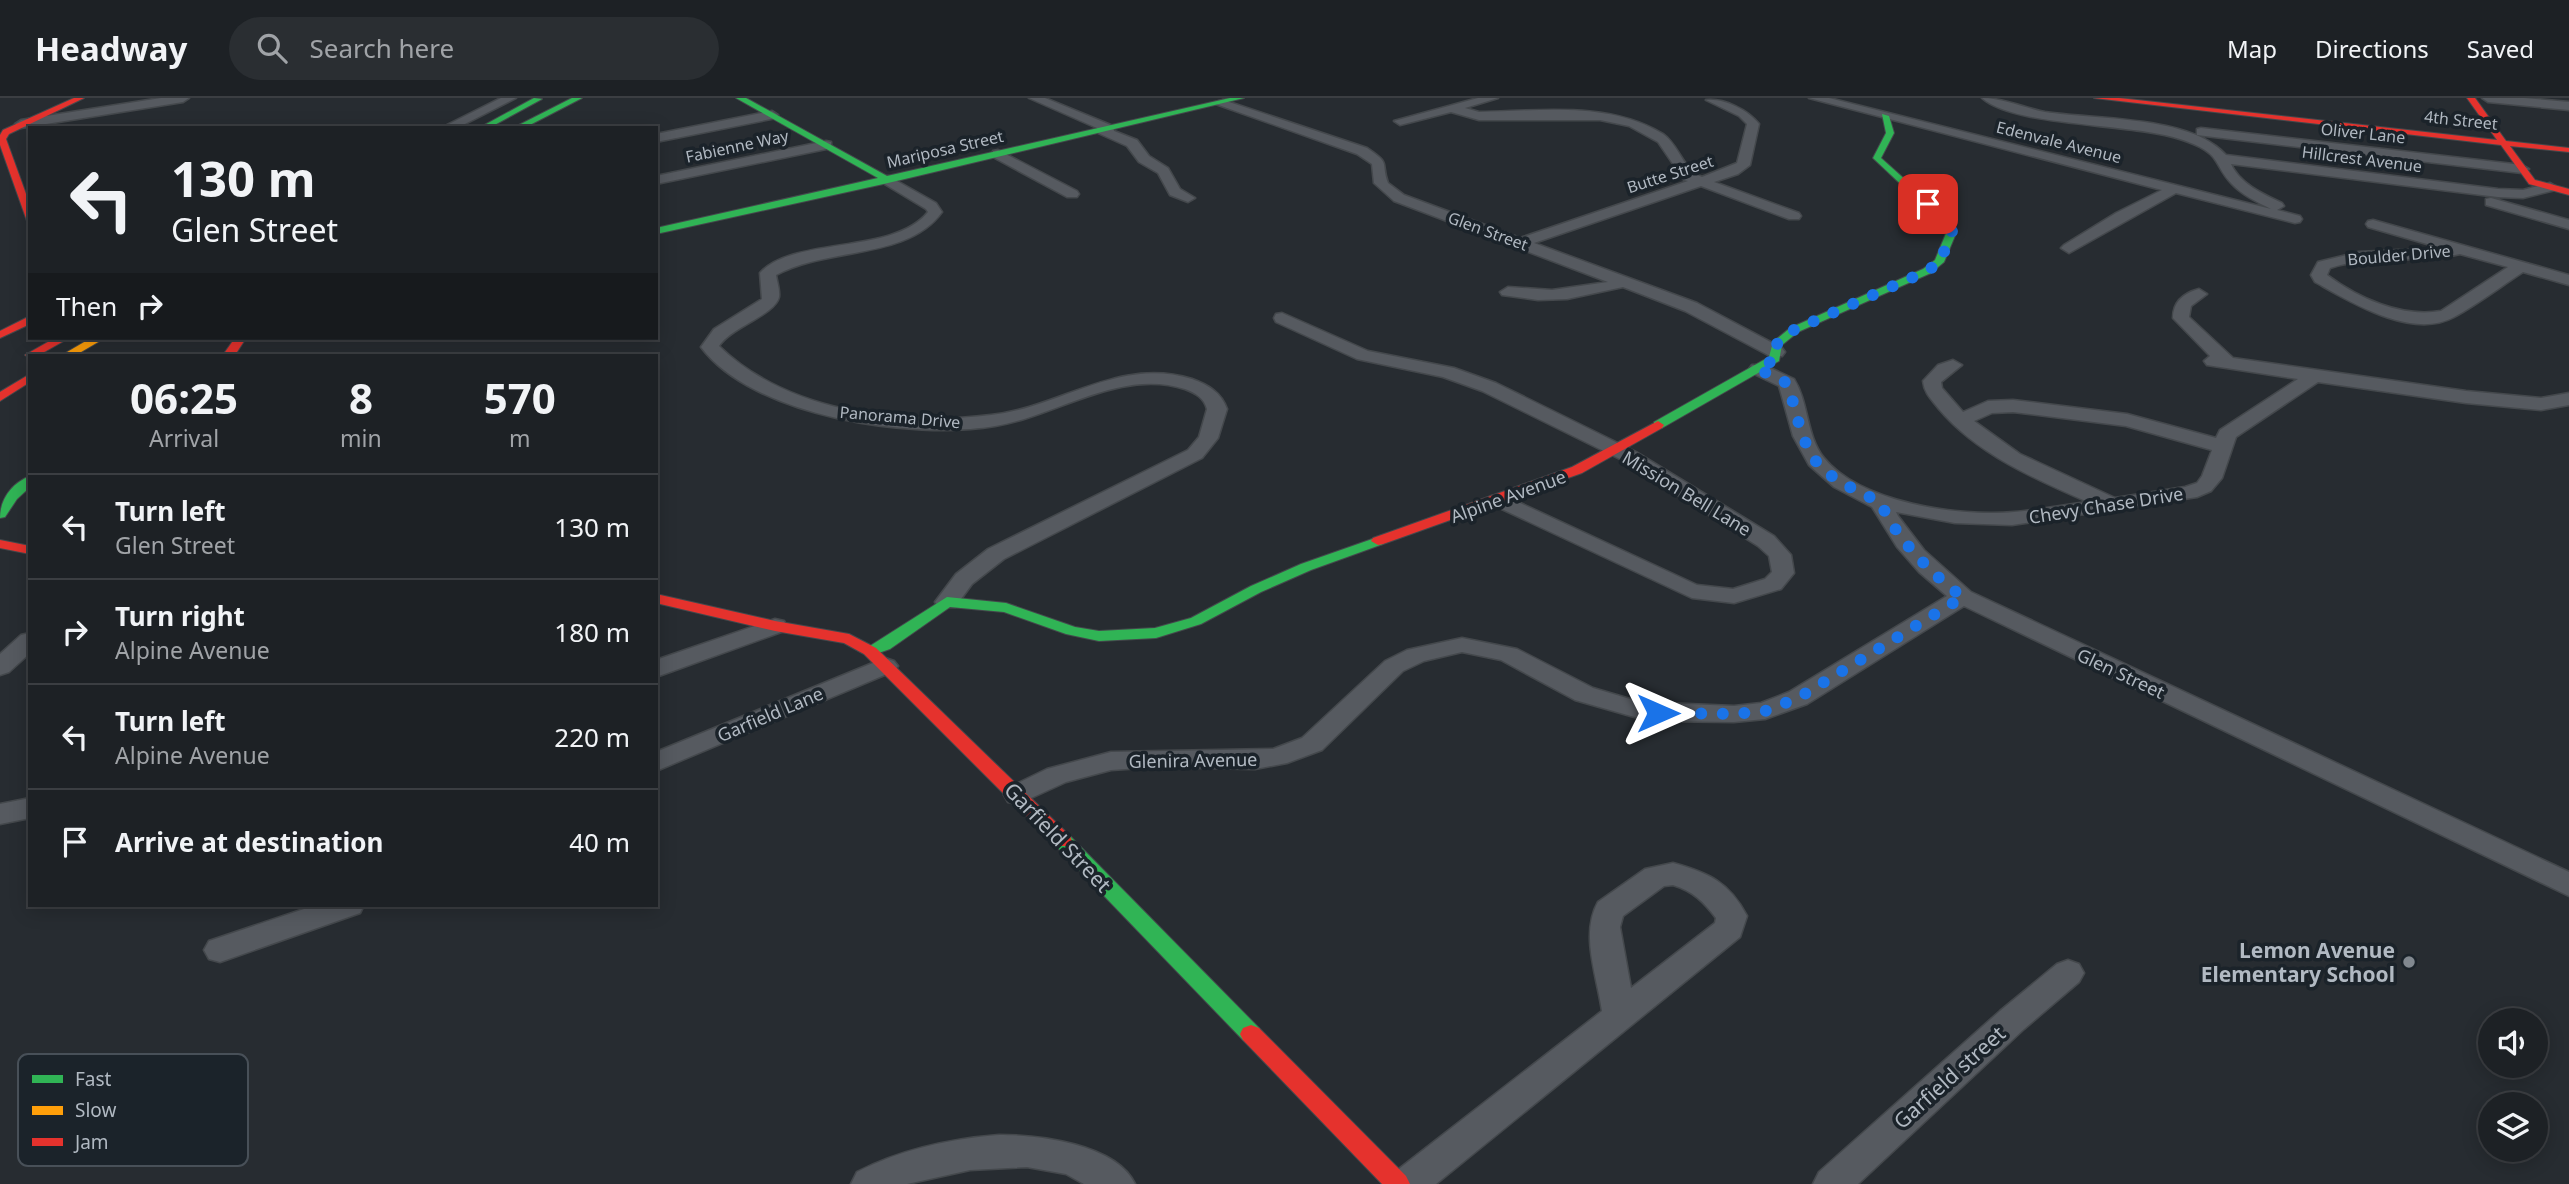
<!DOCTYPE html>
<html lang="en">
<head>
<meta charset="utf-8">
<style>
  body { margin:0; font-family:"Noto Sans",sans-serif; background:#2a2e32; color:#f1f3f6; height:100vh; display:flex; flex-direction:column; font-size:26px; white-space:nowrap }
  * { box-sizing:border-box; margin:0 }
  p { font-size:23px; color:#a0a3a7 }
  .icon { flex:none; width:38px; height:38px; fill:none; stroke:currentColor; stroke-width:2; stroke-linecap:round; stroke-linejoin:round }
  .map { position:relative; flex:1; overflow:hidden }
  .sheet { position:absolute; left:28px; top:256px; width:630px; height:553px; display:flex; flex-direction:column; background:#1d2125; border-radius:0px; box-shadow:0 4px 18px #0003,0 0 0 2px #3b3e42 }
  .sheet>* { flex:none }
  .guide { position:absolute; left:28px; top:28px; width:630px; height:214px; border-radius:0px; box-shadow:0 4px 18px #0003,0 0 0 2px #3b3e42; background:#1d2125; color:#f1f3f6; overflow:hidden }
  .controls { position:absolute; left:2478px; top:910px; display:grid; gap:14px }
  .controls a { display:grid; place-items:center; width:70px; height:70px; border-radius:50%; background:#1d2125; box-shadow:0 4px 18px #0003,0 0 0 2px #3b3e42; font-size:35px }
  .pin { position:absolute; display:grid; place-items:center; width:60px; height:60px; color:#fff; margin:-30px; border-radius:14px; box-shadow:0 4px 10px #0006 }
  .me { position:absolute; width:77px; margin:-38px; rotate:90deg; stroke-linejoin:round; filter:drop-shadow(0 0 5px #0008) }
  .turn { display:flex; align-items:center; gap:24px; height:147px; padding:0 28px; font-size:32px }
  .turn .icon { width:91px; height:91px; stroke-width:2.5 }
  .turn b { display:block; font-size:49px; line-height:60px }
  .then { display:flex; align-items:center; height:66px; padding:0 28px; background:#0003; gap:14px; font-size:26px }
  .eta { display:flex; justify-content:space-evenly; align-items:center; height:119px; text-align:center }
  .eta b { font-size:42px; font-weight:700; line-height:49px }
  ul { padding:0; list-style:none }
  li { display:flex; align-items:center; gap:21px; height:105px; padding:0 28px; border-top:2px solid #3b3e42 }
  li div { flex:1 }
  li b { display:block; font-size:26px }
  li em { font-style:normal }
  header { display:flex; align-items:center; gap:42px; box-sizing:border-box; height:98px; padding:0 35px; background:#1d2125; border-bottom:2px solid #3b3e42 }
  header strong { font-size:33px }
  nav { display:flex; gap:38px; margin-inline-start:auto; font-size:24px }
  .search { width:490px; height:63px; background:#2a2e32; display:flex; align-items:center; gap:18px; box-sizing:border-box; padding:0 24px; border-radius:38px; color:#a0a3a7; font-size:26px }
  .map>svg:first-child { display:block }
</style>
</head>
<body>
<header>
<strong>Headway</strong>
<div class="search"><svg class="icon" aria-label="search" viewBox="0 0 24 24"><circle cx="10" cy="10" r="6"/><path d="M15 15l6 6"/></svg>Search here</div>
<nav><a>Map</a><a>Directions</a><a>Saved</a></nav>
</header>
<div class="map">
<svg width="2569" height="1086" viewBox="0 0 2569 1086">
  <rect width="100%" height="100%" fill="#272c31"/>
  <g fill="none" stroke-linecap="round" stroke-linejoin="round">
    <g stroke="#44484c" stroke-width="3">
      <path id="street" d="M161 0H189L183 4 21 30 15 26 21 22Z
        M501 0H516L457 30H441Z
        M1029 0H1045L1113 28 1114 33 1137 42 1149 58 1168 70 1180 91 1195 100 1188 104 1170 97 1158 75 1139 64 1127 48 1098 35 1097 30Z
        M1478 0H1498L1465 10 1479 14C1540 13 1609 3 1663 36 1679 47 1683 72 1702 79L1737 65 1747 26 1739 18 1706 2C1724 0 1748 12 1759 26L1750 67 1738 76 1714 84 1799 115 1801 118 1799 121H1789L1701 88 1534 145 1697 205 1782 250 1785 254 1782 258H1770L1685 213 1623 189 1567 201 1538 202 1502 197 1500 194 1508 189 1552 192 1608 184 1394 103 1374 85 1372 66 1357 56 1213 5 1223 2 1367 50C1392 67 1380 63 1388 85L1404 97 1520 140 1688 83 1684 82 1658 44 1629 28 1600 22H1479L1451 14 1400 27 1394 23Z
        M1809 0H1829L2271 111C2257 104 2242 97 2231 85 2224 78 2221 71 2216 63 2209 51 2192 45 2180 41 2132 25 2014 29 1982 0 2003 0 2024 10 2045 14 2096 22 2190 17 2226 57L2498 91 2523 92 2550 85 2557 89 2555 92 2523 100 2498 99 2231 66C2240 86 2263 96 2282 105L2284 108 2277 112 2300 118 2302 121 2300 124 2295 125 2176 95 2069 155 2061 150 2064 147 2116 115 2162 92Z
        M2482 0H2524L2569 4V12L2488 4Z
        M772 13 778 17 776 20 656 44V36Z
        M2201 30 2522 67 2529 71 2522 75 2197 37V31Z
        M826 43 831 44V50L656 86V78Z
        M998 52 1077 93 1079 96 1077 99H1067L993 59V53Z
        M888 78 936 105 942 114C908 162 826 149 776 177 777 184 780 192 779 199 775 217 731 229 719 248 787 314 900 328 991 317 1060 310 1119 258 1192 281 1208 287 1221 294 1227 311L1218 340 1202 360 1004 461 972 486 955 509H939L935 504 956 476 988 451 1188 352 1199 339 1207 311C1204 300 1196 295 1185 291 1120 270 1057 318 995 328 913 342 753 319 701 249L714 231 762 201 760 175C793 138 894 157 928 114L926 111 883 85V79Z
        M2491 100 2569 122V131L2486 107V101Z
        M2373 122 2569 177V187L2523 174C2500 189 2478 206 2454 219 2412 242 2351 204 2315 184L2311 177 2318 164 2359 154 2441 150 2368 129 2366 126 2368 123ZM2460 156 2508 169 2441 213C2401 220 2358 200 2327 177L2330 170C2372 156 2417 166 2460 156Z
        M2199 191 2207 196 2191 208 2189 219 2233 260 2466 293 2541 300 2569 295V307L2541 312 2466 305 2318 284 2236 339 2222 380 2211 393 2197 399 2012 427 1955 425 1896 414 1898 418 1924 452 1971 494 2569 774V798L1964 508 1807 606 1765 621 1734 624 1658 623 1638 620 1575 602 1501 562 1462 554 1424 563 1403 573 1322 652 1287 665 1255 671 1155 669 1111 672 1066 684 1018 706 1008 704 1004 697 1008 690 1047 671 1111 654 1273 651 1302 640 1385 563 1407 552 1462 540 1517 551 1593 590 1640 604 1734 608 1761 605 1789 594 1947 498 1919 474 1897 449 1872 409 1834 389 1809 367 1793 338 1779 288 1752 275 1749 271 1752 267H1764L1794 281C1809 305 1806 338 1824 360 1861 405 1959 419 2014 414 2038 412 2063 407 2088 404 2035 381 1977 356 1939 311 1932 302 1924 295 1923 283L1938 267 1953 262 1962 267 1941 284 1942 290 1963 314 1988 303 2013 302 2127 316 2216 340 2220 332 2298 281 2207 267 2204 263 2210 258 2173 220C2173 204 2184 195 2199 191ZM2013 314 2126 328 2212 352 2202 378 2197 385 2185 389 2115 400 2020 356 1974 323 1992 315Z
        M1282 215 1368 253 1454 270 1496 285 1636 354 1774 438 1791 457 1794 475 1781 491 1734 505 1692 500 1491 406 1487 402 1491 398H1505L1697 487 1733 491 1765 481 1772 474 1769 458 1758 448 1622 362 1482 293 1443 279 1357 261 1276 224 1274 220 1276 216Z
        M775 521 784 523 787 528 784 533 656 579V562Z
        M30 535V555L9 574 0 577V556L21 537Z
        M885 560 894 563 898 568 894 573 656 673V654Z
        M30 700V720L0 726V706Z
        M1673 765C1709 775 1729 784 1747 818L1740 839 1436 1086H1389L1395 1074 1602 913C1597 878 1580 836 1598 804L1645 771ZM1673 787C1693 793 1704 804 1716 820L1715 825 1631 890 1620 829 1623 818 1664 788Z
        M316 807H364L360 815 220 864 209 861 204 852 209 843Z
        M2068 862 2079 866 2084 875 2079 884 2024 931 1858 1086H1813L1819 1074 2000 913 2057 866Z
        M999 1037C1039 1037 1116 1046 1135 1086H1084L1066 1076 1027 1069 970 1072 907 1086H851L857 1074C902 1051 949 1041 999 1037Z"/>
    </g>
    <g stroke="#44484c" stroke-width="2">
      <path id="fast" d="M534 0 542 1 489 30H479Z
        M572 0H582L524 30H513Z
        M736 0H746L887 78 1230 0H1244L888 85 656 136V130L878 80Z
        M1882 16 1889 18 1894 35 1881 60 1949 121 1957 133 1944 164 1931 175 1798 234 1782 247 1779 263 1662 330H1654V324L1769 259 1773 244 1790 230 1923 171 1935 162 1947 133 1942 125 1873 60 1886 35Z
        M30 378V389L17 401 5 419 0 420C0 401 12 385 30 378Z
        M1378 439 1385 443 1383 446 1311 472 1261 494 1201 526 1156 540 1099 543 1066 536 1004 514 950 509 890 551 870 558 862 553 947 499 1006 505 1075 529 1099 533 1155 530 1191 520 1251 488 1301 466Z
        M1063 736 1070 738 1259 930 1262 936 1259 942 1251 945 1243 942 1056 748 1054 743 1056 738Z"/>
    </g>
    <g stroke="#44484c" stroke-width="2">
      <path id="slow" d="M91 240H105L76 257H62Z"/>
    </g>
    <g stroke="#44484c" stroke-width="2">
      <path id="jam" d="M74 0H84L9 36 6 41 30 107V124L27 123 0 47V37L3 32Z
        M2094 0H2119L2497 42 2467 0H2475L2506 43 2569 50V54L2510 48 2535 82 2569 91V97L2529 86 2501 47Z
        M30 218V226L0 240V233Z
        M55 240H69L39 257H30V260L25 257Z
        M235 240H246L235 257H223Z
        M30 276V284L0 303V294Z
        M1658 323 1664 327 1662 330 1582 375 1383 446 1378 447 1371 443 1373 440 1572 369Z
        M0 442 30 448V456L0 450Z
        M656 496 775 523 849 536 876 550 1070 738 1072 743 1070 748H1056L864 556 844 545 775 533 656 505Z
        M1251 927 1259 930 1406 1078 1410 1086H1382L1243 942 1240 936 1243 930Z"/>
    </g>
    <use href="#street" fill="#565a60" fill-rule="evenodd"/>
    <use href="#fast" fill="#30b455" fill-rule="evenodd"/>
    <use href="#slow" fill="#ff9f0a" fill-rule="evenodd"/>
    <use href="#jam" fill="#e5322d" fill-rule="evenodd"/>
  </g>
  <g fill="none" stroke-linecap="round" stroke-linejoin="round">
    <path stroke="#1a73e8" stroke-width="12" stroke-dasharray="0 21.6" d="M1658 615 1734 616 1765 613 1798 600 1963 499C1934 479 1894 438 1881 405 1858 392 1823 380 1810 354 1799 334 1795 307 1787 285L1758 271 1775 261 1777 246 1794 232 1927 173 1940 164 1952 133 1946 122 1928 106"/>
  </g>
  <circle fill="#81888f" stroke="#1b232a" stroke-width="2.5" cx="2409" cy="864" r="7"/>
  <g text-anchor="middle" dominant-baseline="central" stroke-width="7" stroke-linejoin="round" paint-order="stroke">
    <g font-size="16" fill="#b1b9c2" stroke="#1b232a">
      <text transform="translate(2461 22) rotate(6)">4th Street</text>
      <text transform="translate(2363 35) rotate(6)">Oliver Lane</text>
      <text transform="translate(2059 44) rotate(14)">Edenvale Avenue</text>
      <text transform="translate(737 48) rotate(-12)">Fabienne Way</text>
      <text transform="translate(945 51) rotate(-13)">Mariposa Street</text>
      <text transform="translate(2362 61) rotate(7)">Hillcrest Avenue</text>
      <text transform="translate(1670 76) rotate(-18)">Butte Street</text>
      <text transform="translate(1488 133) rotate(20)">Glen Street</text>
      <text transform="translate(2399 157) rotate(-5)">Boulder Drive</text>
      <text transform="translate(900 319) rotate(5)">Panorama Drive</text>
    </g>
    <g font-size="18" fill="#b1b9c2" stroke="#1b232a">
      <text transform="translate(1687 395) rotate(31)">Mission Bell Lane</text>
      <text transform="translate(1508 398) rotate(-20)">Alpine Avenue</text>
      <text transform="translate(2106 407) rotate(-9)">Chevy Chase Drive</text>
      <text transform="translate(2121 575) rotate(25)">Glen Street</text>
      <text transform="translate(770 616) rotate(-23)">Garfield Lane</text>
      <text transform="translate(1193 662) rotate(-1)">Glenira Avenue</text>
    </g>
    <g font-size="21" fill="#b1b9c2" stroke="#1b232a">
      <text transform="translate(1058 739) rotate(46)">Garfield Street</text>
      <text transform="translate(1949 979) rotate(-42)">Garfield street</text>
    </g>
    <g font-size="21" font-weight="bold" fill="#b1b9c2" stroke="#1b232a" text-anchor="end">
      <text x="2395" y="852">Lemon Avenue<tspan x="2395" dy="24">Elementary School</tspan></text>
    </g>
  </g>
  <rect x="18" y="956" width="230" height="112" rx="10" fill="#1b232a" stroke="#485058" stroke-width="2"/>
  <rect x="32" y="977" width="31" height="8" fill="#30b455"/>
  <rect x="32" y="1008" width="31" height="9" fill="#ff9f0a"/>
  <rect x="32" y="1040" width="31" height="8" fill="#e5322d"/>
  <g font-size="19" fill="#b1b9c2">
    <text x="75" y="988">Fast</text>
    <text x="75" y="1019">Slow</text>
    <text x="75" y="1051">Jam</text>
  </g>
</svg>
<div class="controls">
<a><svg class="icon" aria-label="sound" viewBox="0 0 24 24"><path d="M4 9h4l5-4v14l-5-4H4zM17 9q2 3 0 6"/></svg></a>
<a><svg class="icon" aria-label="layers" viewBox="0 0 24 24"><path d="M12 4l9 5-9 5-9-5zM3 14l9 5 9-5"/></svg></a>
</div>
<div class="pin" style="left:1928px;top:106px;background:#d93025"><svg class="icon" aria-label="arrive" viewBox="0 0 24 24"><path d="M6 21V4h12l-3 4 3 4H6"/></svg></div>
<svg class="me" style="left:1658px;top:615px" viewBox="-20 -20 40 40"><path d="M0-17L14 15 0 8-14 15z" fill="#1a73e8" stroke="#fff" stroke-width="4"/></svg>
<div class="guide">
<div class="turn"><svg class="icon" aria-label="left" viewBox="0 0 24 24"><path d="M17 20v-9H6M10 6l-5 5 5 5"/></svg><div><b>130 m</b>Glen Street</div></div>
<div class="then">Then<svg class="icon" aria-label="right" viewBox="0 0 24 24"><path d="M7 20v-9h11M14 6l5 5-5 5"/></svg></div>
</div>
<section class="sheet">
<div class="eta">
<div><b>06:25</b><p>Arrival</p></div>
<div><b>8</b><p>min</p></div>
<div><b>570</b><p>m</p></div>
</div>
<ul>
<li><svg class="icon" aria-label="left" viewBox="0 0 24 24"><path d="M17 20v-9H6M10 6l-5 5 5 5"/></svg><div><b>Turn left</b><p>Glen Street</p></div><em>130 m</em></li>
<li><svg class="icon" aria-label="right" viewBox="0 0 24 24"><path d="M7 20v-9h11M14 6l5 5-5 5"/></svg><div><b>Turn right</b><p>Alpine Avenue</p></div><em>180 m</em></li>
<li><svg class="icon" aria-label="left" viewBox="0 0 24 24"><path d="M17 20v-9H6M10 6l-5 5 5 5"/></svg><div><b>Turn left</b><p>Alpine Avenue</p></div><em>220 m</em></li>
<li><svg class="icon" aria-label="arrive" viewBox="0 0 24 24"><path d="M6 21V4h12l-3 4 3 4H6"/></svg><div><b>Arrive at destination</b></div><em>40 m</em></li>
</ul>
</section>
</div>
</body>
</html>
